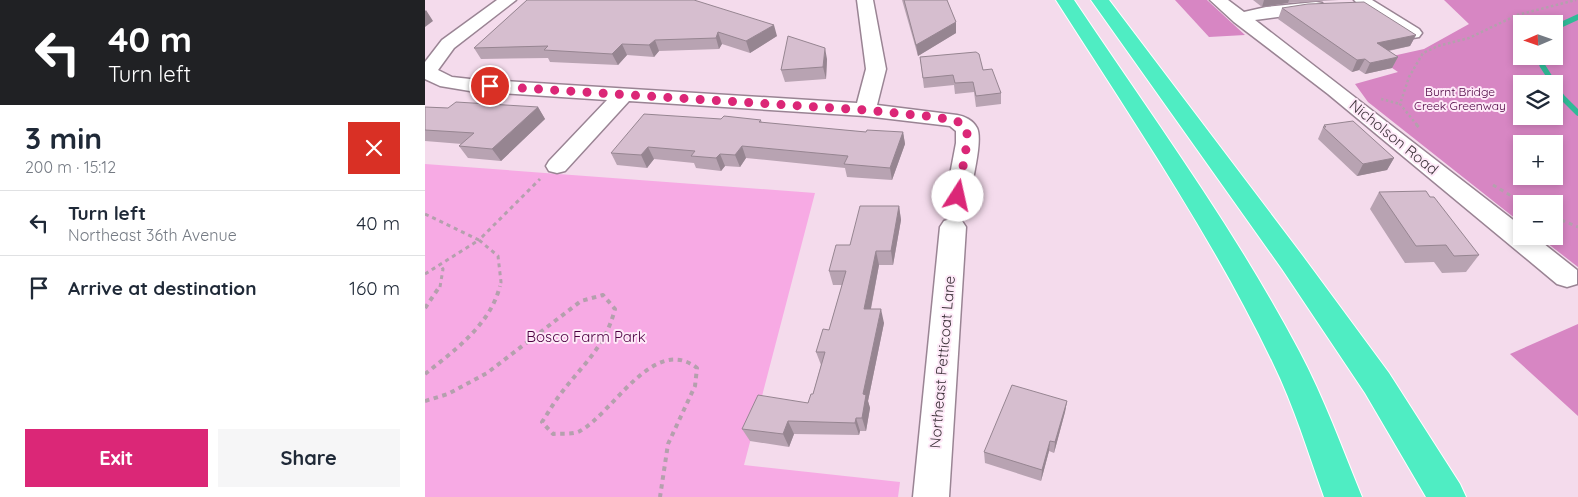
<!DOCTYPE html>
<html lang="en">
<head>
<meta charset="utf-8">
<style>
  body { margin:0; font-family:Quicksand,sans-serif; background:#f6f6f7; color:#1f2937; height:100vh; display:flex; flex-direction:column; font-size:19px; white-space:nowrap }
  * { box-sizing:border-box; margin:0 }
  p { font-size:16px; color:#747a83 }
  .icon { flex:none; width:28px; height:28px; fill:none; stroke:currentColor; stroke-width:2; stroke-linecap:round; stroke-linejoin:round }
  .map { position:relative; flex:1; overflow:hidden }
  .sheet { display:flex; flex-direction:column; background:#fff; width:425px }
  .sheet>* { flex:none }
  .top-card { background:#202124; color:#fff; overflow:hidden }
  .needle { width:32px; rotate:268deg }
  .buttons { position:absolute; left:1088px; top:15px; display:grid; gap:10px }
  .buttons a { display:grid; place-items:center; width:50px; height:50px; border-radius:0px; background:#fff; box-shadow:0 2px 8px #0003; font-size:25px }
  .pin { position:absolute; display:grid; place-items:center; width:42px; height:42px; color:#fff; margin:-21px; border:2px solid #fff; border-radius:50%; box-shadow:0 1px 5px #0007 }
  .me { position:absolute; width:55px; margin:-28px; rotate:10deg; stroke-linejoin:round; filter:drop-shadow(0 0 4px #0008) }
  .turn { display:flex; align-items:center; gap:18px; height:105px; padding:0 25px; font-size:22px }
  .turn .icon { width:65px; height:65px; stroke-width:2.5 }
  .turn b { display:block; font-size:35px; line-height:42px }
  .round { display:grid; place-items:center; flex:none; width:52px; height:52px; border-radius:0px; background:#f6f6f7 }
  .summary { display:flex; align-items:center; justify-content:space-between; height:85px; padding:0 25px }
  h1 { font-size:30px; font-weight:700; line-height:38px }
  .primary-button { display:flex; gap:10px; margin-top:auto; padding:10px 25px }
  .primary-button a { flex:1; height:58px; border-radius:0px; background:#db2777; color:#fff; font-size:20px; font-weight:700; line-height:58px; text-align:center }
  .primary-button a+a { background:#f6f6f7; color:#1f2937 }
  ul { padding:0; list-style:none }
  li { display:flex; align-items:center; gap:15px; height:65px; padding:0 25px; border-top:1px solid #e0e1e3 }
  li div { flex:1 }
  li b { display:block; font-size:19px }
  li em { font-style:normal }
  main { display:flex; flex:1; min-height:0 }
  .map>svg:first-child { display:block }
</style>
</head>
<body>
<main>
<section class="sheet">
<div class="top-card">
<div class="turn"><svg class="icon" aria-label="left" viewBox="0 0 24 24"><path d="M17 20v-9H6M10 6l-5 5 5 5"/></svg><div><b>40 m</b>Turn left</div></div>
</div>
<div class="summary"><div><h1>3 min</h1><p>200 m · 15:12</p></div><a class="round" style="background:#d93025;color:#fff"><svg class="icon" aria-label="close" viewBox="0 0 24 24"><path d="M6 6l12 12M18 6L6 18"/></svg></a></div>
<ul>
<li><svg class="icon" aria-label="left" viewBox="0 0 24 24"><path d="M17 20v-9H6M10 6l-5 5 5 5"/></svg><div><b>Turn left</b><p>Northeast 36th Avenue</p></div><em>40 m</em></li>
<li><svg class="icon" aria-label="arrive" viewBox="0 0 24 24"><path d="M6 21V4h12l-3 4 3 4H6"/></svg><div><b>Arrive at destination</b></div><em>160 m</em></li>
</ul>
<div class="primary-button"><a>Exit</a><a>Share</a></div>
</section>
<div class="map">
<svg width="1153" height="497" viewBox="0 0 1153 497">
  <rect width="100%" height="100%" fill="#f4dbec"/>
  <path fill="#f7aae4" d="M0 164 390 193 319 465 475 482 473 497H0Z"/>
  <path fill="#d786c3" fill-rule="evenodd" d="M750 0H782L820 35 784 37Z
    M1019 0H1153V267L1113 236H1129V204H1096V223L943 102 930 84 973 72 954 59 999 49 1044 24ZM1096 24H1129V56H1096ZM1096 84H1129V116H1096ZM1096 144H1129V176H1096Z
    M1153 324V416L1085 354Z"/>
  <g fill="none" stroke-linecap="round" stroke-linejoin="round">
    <path stroke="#30ba97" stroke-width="5.5" d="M1129 28 1153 17
      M1116 56 1117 65 1129 84
      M1129 84 1137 97 1153 113"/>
    <g stroke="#9a8494" stroke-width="3">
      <path id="street" d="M72 0H91L29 48 13 70 27 77 45 79 432 103 441 69 432 0H448L461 69 452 105 532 115C539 116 548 120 552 128 558 140 547 181 545 196L542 202 533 204 524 202 521 196 531 143V131L525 126 440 116 204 101 140 171 132 173 124 171 121 166 124 161 182 100 45 91 15 86 0 79V62L17 40Z
        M785 0H803L819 12 841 7 891 2 897 3 899 7 897 11 891 12 830 20 1096 226V236H1109L1152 270V284L1142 287 1132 284 903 94 809 22Z
        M929 0H947L994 29 997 33 994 37 988 38 982 37 942 13Z
        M528 218 537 221 541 227 524 497H488L515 227 519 221Z"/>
    </g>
    <g stroke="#fff" stroke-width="2">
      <path id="highway" d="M631 0H649C726 115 809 228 874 351 899 398 917 448 937 497H899C883 452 869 406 848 363 787 236 707 119 631 0Z
        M666 0H684L877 255 964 373 1035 484 1041 497H1001L940 393 857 269Z"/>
    </g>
    <path stroke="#b4a0ad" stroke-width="2.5" stroke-dasharray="2.5 2.5" stroke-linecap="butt" d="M956 99 975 104
      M992 125 975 104 984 77 998 53 1013 46 1044 38 1092 15 1151 0"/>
    <path stroke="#b4a0ad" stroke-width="3" stroke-dasharray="4 4" stroke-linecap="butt" d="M991 124 996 130
      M1068 185 1100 204
      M0 214 54 240 115 179
      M1129 217 1153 227
      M0 274 54 240 73 256 76 282 75 287
      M15 287 18 269 15 265"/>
    <path stroke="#b4a0ad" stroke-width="4" stroke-dasharray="4.5 4.5" stroke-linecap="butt" d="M0 308 15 286
      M0 374C30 350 65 325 75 286
      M0 401 23 394 62 373 156 301 178 295 190 309C180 348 157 365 134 396 128 404 123 413 117 422L128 434C136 433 148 435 155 431 189 412 229 334 272 368L270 386 243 444 235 497"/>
    <use href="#street" fill="#fff" fill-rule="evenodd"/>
    <use href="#highway" fill="#4fedc3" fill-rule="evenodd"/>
  </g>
  <path fill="#b8a3b2" d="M102 0 352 36 325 53 297 44 294 49 234 51 229 57 202 55 193 65 125 62 123 58 56 59 49 48Z
    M477 0H522L531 22V33L493 56Z
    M828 0H914L863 3 837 7Z
    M857 8 991 35 985 46 964 51 973 57 967 68 940 74 934 70 927 72 853 19Z
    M495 57 558 70 576 93V104L551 107 549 92 530 94 529 85 499 88Z
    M402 59 401 79 360 82 356 70Z
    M0 107 23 108 113 107 120 119 76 161 43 158 34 146 37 144 0 141Z
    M296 119 336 120 337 123 441 132H478L480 144 467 180 422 177 420 168 321 158 315 167 300 166 296 171 271 168 269 163 229 159 222 168 192 165 186 153Z
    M899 125 969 158 962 170 932 176 893 139Z
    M954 192 1054 255 1041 272 1017 273 1009 262 980 263 945 209Z
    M474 206 476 220 468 265H454L446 309 459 323 443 401 445 408 441 431H435L434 435 369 434 364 447 325 441 317 429 383 403 388 394 396 365 391 352 404 330 417 285H408L404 271 425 245Z
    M642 401 640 412 629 453 624 451 616 481 560 463 559 452Z"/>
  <path fill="#968591" d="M839 0H864L863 3 837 7Z
    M1 10 8 21 0 27V11Z
    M531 22V33L493 56 491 45Z
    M349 25 352 36 325 53 321 41Z
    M293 32 297 44 294 49 291 38Z
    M991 35 985 46 947 54 952 43Z
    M230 40 234 51 229 57 224 45Z
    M197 44 202 55 193 65 187 54Z
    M400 48 402 59 401 79 398 67Z
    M973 57 967 68 940 74 945 63Z
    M940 59 934 70 927 72 932 60Z
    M113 107 120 119 76 161 67 149Z
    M478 132 480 144 467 180 465 168Z
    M317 146 321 158 315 167 310 155Z
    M223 147 229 159 222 168 216 155Z
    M295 154 300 166 296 171 291 158Z
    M969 158 962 170 932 176 938 164Z
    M474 206 476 220 468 265 466 251Z
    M451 251 454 265 443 323 439 309Z
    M456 309 459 323 443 401 445 408 441 431 437 418 438 394Z
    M642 401 640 412 629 453 630 442Z
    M431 418 435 431 434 435 430 423Z
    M363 421 369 434 364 447 358 434Z
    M625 441 624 451 616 481 617 470Z"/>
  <path fill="#d6becf" stroke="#968591" d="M102 0H269L349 25 321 41 293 32 291 38 230 40 224 45 197 44 187 54 119 50 123 46 49 48Z
    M479 0H522L531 22 491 45Z
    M939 2 991 35 952 43 973 57 945 63 940 59 932 60 857 8 883 4Z
    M363 36 400 48 398 67 356 70Z
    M551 52 554 54 558 70 567 69 576 93 551 96 548 82 530 83 528 75 498 78 495 57Z
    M31 102 113 107 67 149 34 146 49 133 0 130V107L23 108Z
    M219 114 296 119 299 116 336 120 334 122 441 132 442 130 478 132 465 168 419 164 423 156 317 146 310 155 295 154 291 158 266 156 270 151 223 147 216 155 186 153Z
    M928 121 969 158 938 164 898 127H901L899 125Z
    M1001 191 1005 197H1009L1054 255 1029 256 1021 245 991 246 954 192Z
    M435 206H474L466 251H451L439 309H456L438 394 441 395 437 418H431L430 423 363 421 358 434 317 429 333 395 383 403 386 394H388L400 352H391L398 329 404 330 421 271H404L411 245H425Z
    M587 385 642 401 630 442 625 441 617 470 559 452Z"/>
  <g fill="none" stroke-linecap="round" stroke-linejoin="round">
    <path stroke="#db2777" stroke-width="9" stroke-dasharray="0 16.2" d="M65 86 440 110 511 117 532 121 542 129V143L533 196"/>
  </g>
  <g text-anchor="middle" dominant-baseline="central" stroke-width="4" stroke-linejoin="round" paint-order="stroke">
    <g font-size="12" fill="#4b0040" stroke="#fee9f8">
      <text x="1035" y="91">Burnt Bridge<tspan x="1035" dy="14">Creek Greenway</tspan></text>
    </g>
    <g font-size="15" fill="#3a3037" stroke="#fee9f8">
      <text transform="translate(969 137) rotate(39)">Nicholson Road</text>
      <text transform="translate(517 362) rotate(-85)">Northeast Petticoat Lane</text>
    </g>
    <g font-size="15" fill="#4b0040" stroke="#fee9f8">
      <text x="161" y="336">Bosco Farm Park</text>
    </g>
  </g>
</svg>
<div class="buttons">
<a><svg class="needle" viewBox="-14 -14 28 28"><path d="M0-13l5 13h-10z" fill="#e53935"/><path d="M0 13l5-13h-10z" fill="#747a83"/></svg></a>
<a><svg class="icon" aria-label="layers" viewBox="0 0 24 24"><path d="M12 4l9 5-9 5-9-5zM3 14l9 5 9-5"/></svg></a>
<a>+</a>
<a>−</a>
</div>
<div class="pin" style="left:65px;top:86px;background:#d93025"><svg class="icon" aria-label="arrive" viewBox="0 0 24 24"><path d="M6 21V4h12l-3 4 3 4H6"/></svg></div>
<svg class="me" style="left:533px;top:196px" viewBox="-20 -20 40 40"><circle r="19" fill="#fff"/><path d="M0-13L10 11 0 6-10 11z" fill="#db2777"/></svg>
</div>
</main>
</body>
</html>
